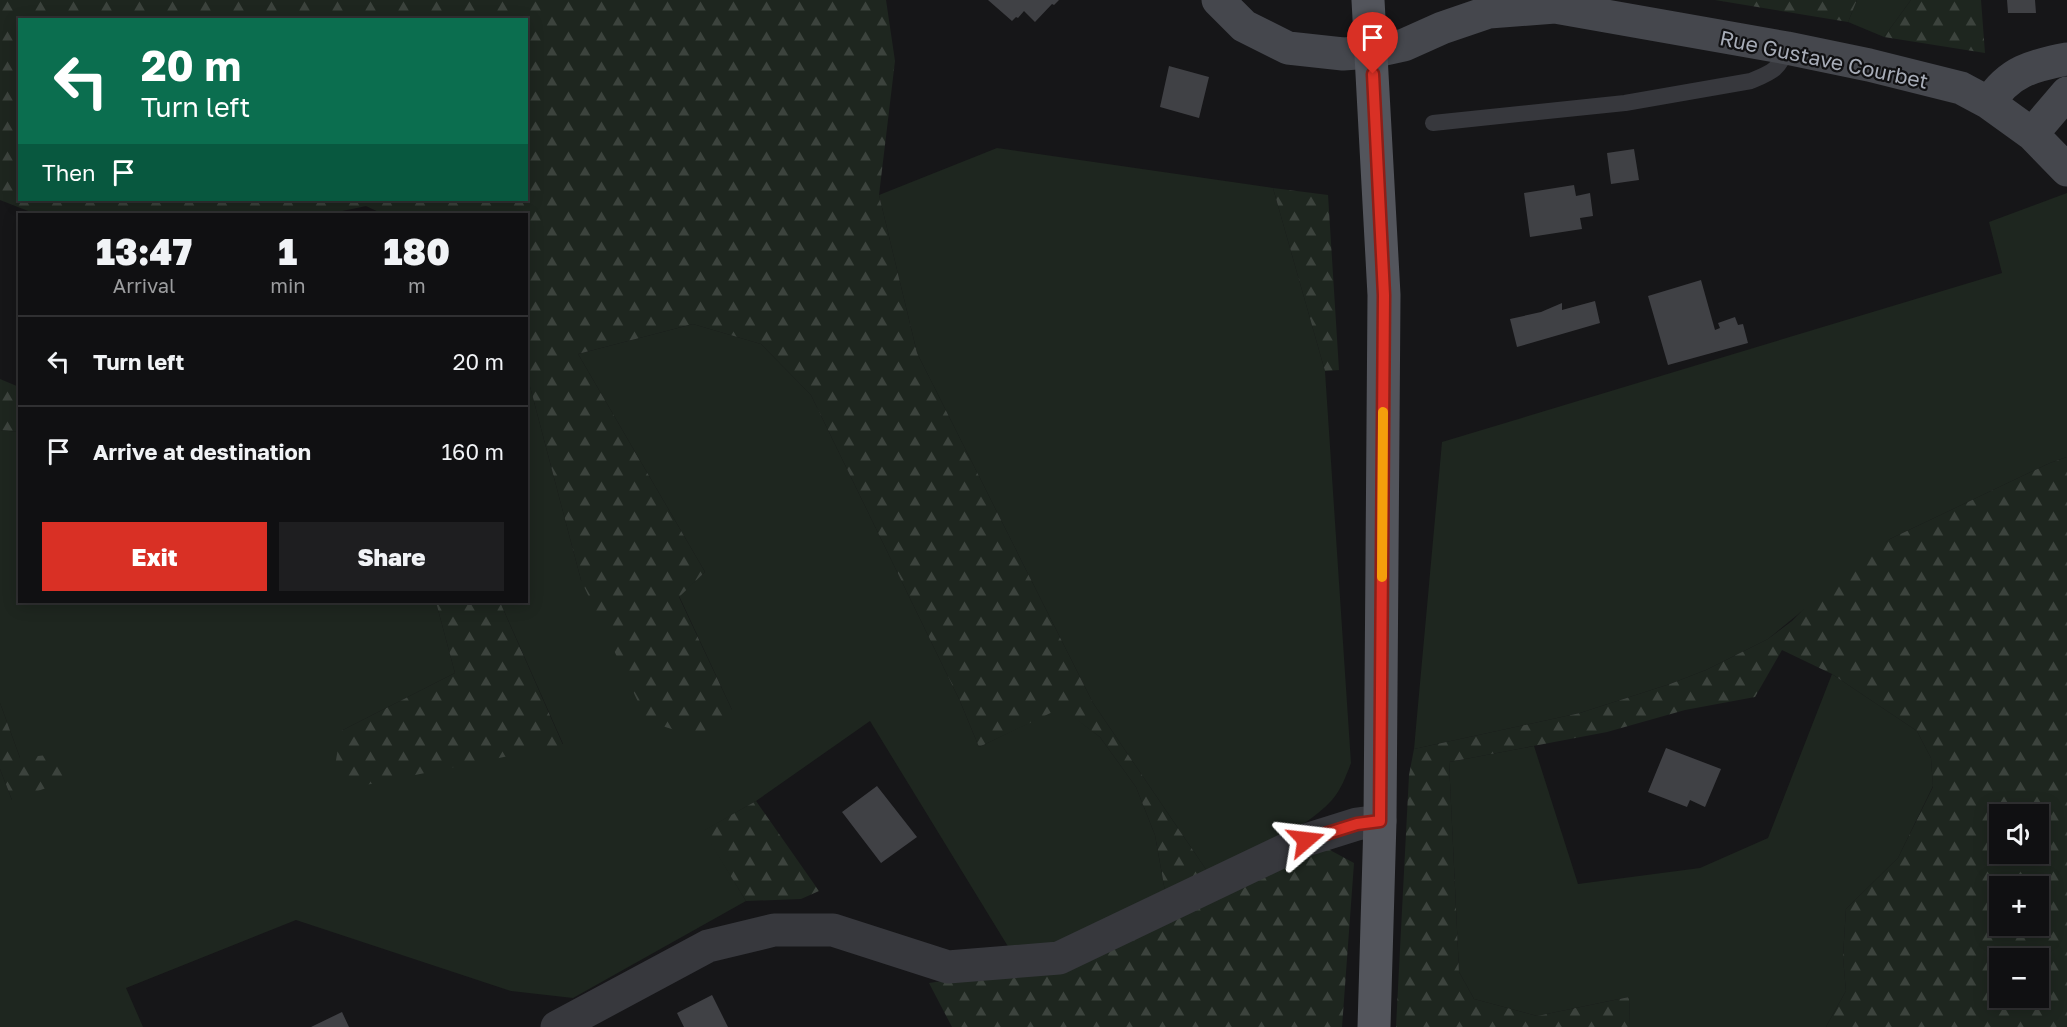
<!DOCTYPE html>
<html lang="en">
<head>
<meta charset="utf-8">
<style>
  body { margin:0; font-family:"Golos Text",sans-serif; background:#1e1e20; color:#f1f3f6; height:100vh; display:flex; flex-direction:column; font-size:22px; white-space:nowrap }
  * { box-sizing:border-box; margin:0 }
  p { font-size:20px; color:#9c9d9f }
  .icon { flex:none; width:33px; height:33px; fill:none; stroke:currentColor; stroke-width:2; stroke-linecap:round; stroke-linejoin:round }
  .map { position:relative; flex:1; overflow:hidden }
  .side { position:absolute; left:18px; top:213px; width:510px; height:390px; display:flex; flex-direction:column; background:#101012; border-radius:0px; box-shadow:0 3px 15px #0003,0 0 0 2px #303032 }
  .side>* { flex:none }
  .hud { position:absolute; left:18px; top:18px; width:510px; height:183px; border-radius:0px; box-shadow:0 3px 15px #0003,0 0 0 2px #303032; background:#0b6e4f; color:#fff; overflow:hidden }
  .fabs { position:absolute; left:1989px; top:804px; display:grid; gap:12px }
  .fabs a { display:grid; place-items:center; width:60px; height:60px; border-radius:0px; background:#101012; box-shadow:0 3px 15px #0003,0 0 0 2px #303032; font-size:30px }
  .pin { position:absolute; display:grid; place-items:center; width:51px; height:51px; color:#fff; margin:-62px -26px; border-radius:50% 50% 50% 0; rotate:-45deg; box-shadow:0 0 6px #0007 }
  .pin .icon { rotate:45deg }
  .me { position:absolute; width:66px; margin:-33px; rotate:73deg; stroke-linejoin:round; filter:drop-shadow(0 0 4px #0008) }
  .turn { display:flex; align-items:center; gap:21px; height:126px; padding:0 24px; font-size:27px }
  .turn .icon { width:78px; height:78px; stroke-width:2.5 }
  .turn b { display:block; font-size:42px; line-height:51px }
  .then { display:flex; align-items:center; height:57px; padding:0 24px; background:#0003; gap:12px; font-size:22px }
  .eta { display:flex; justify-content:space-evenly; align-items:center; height:102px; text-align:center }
  .eta b { font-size:36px; font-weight:800; line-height:42px }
  .action { display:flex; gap:12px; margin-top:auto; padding:12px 24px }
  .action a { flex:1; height:69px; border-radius:0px; background:#d93025; color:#fff; font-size:24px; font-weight:800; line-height:69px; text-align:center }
  .action a+a { background:#1e1e20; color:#f1f3f6 }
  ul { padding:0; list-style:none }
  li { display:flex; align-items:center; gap:18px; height:90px; padding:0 24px; border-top:2px solid #303032 }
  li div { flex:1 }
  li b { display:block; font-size:22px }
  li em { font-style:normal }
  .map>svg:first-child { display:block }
</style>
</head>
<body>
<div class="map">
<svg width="2067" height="1027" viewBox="0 0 2067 1027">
  <defs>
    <pattern id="forest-firs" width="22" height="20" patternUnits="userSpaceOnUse" patternTransform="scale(1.5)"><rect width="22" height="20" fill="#1e261f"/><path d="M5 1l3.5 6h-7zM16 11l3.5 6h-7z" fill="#3c433d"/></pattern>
  </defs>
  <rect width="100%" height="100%" fill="#161618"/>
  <path fill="#1e261f" d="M1857 0H1911L1884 37 1848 22Z
    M997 148 1273 188 1325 371 1351 763C1346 776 1341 790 1332 800 1301 834 1248 852 1207 871L1093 703 917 353 879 195Z
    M2067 193V457L2050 463 1890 539 1768 639 1706 670 1670 684 1580 713 1414 749 1442 442 2002 273 1989 222Z
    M693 324 761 344 811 395 960 701 979 747 1061 707 1100 737 1136 787 1155 835 1165 891 1053 946 1012 953 870 721 756 801 704 831 746 901 573 998 511 991 296 920 126 988 143 1027H0V769L12 800 20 758 0 703V430L19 432 20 602H436L455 673 341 731 563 744 500 602H526L527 375 581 580 732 710 679 596 705 572 578 354Z
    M1832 674 1917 731 1931 758 1933 786 1898 858 1846 909 1843 957 1846 991 1826 1027H1630L1629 997 1537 1016 1474 999 1459 972 1449 762 1534 746 1578 884 1700 868 1768 838Z"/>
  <path fill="url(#forest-firs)" fill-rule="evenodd" d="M0 0H886L895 61 879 195 917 353 1093 703 1207 871 1165 891 1155 835 1136 787 1100 737 1061 708 979 747 960 701 811 395 761 344 693 324 578 354 705 572 679 597 732 710 718 725 693 736 647 721 581 580 527 375 526 214H383L366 206 328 214H36L0 200ZM20 20H526V200H20Z
    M1715 0H1857L1848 22Z
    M1911 0H1981L1985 53 1884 37Z
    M1273 188 1328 195 1339 370 1325 371Z
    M0 379 19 387V432L0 430Z
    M2067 457V1027H1826L1846 991 1843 957 1846 909 1898 858 1933 787 1931 758 1917 731 1832 674 1782 650 1755 697 1685 710 1607 732 1449 762 1459 972 1474 999 1537 1016 1629 997 1630 1027H1396L1409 775 1414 749 1580 713 1670 684 1706 670 1768 639 1792 621 1837 575 1890 539 2050 463ZM2000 814H2038V854H2000ZM2000 886H2038V926H2000ZM2000 958H2038V998H2000Z
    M436 602H500L563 745 351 788 335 766 341 731 455 673Z
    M0 703 20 758 65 753 69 780 12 800 0 769Z
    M756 801 819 891 801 899 746 901 703 831Z
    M1328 849 1354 863 1342 1027H952L929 983 1021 969Z"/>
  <path fill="#404145" d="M988 0H1059L1054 5 1052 4 1035 22 1024 11 1018 18 1016 17 1012 21Z
    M2007 0H2035L2036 13H2008Z
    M1169 66 1209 77 1199 118 1160 107Z
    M1634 149 1639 180 1611 184 1607 153Z
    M1574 185 1576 196 1590 193 1593 216 1580 218 1582 229 1530 237 1524 193Z
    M1701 280 1715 330 1720 328 1718 323 1735 317 1738 325 1743 324 1748 343 1668 365 1648 296Z
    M1595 301 1600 323 1517 347 1510 319 1541 312 1562 303V310Z
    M1666 748 1721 769 1705 807 1690 800 1687 807 1648 792Z
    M877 786 917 837 881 863 842 812Z
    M712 995 728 1027H684L677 1013Z
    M342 1012 349 1027H311Z"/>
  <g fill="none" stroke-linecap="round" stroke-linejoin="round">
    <path stroke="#37383d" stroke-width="16" d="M1433 123 1625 103 1751 81C1772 72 1779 70 1787 48"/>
    <path stroke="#37383d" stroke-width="33" d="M557 1027 708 946 774 930H833L948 967 1059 958 1306 840 1357 824 1380 821"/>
    <path stroke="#45474d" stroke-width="33" d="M1218 0 1244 26 1288 48 1343 54 1372 52 1404 45 1442 28 1489 12 1555 7
      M1537 0 1555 7 1787 48 1869 65 1961 88 1989 103 2032 134 2067 170
      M1989 103C2009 71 2032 66 2067 59
      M2032 134 2067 93"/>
    <path stroke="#53555c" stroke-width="33" d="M1368 0 1384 295 1380 821 1374 1027"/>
  </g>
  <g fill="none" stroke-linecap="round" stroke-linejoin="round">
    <g stroke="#8d1f18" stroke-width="15">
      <path id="route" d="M1306 840 1357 824 1380 821 1384 295 1373 74"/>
    </g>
    <use href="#route" stroke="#d93025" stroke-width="10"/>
    <path stroke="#f59e0b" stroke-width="10" d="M1382 577 1383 412"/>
  </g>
  <g text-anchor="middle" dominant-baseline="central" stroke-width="4.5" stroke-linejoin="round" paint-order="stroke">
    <g font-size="21" fill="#a8adb8" stroke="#111113">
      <text transform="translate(1824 59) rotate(12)">Rue Gustave Courbet</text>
    </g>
  </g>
</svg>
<div class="fabs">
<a><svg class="icon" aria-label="sound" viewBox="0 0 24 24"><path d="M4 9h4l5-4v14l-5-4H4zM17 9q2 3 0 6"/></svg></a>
<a>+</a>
<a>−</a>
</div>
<div class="pin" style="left:1373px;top:74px;background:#d93025"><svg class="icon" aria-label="arrive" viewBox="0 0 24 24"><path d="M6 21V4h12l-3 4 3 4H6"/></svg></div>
<svg class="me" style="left:1306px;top:840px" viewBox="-20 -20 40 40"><path d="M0-17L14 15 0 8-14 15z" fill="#d93025" stroke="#fff" stroke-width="4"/></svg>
<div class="hud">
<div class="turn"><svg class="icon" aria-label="left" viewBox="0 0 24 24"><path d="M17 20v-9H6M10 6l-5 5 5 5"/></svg><div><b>20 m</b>Turn left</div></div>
<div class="then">Then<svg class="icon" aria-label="arrive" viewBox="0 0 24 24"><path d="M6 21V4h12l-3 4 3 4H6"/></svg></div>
</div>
<section class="side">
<div class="eta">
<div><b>13:47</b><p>Arrival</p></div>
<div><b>1</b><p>min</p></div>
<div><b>180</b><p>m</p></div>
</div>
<ul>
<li><svg class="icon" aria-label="left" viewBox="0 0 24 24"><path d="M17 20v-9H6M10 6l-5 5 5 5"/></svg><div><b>Turn left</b></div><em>20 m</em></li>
<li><svg class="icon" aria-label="arrive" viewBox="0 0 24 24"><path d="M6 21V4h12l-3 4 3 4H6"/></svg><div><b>Arrive at destination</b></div><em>160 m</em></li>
</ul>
<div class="action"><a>Exit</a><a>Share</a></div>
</section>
</div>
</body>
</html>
